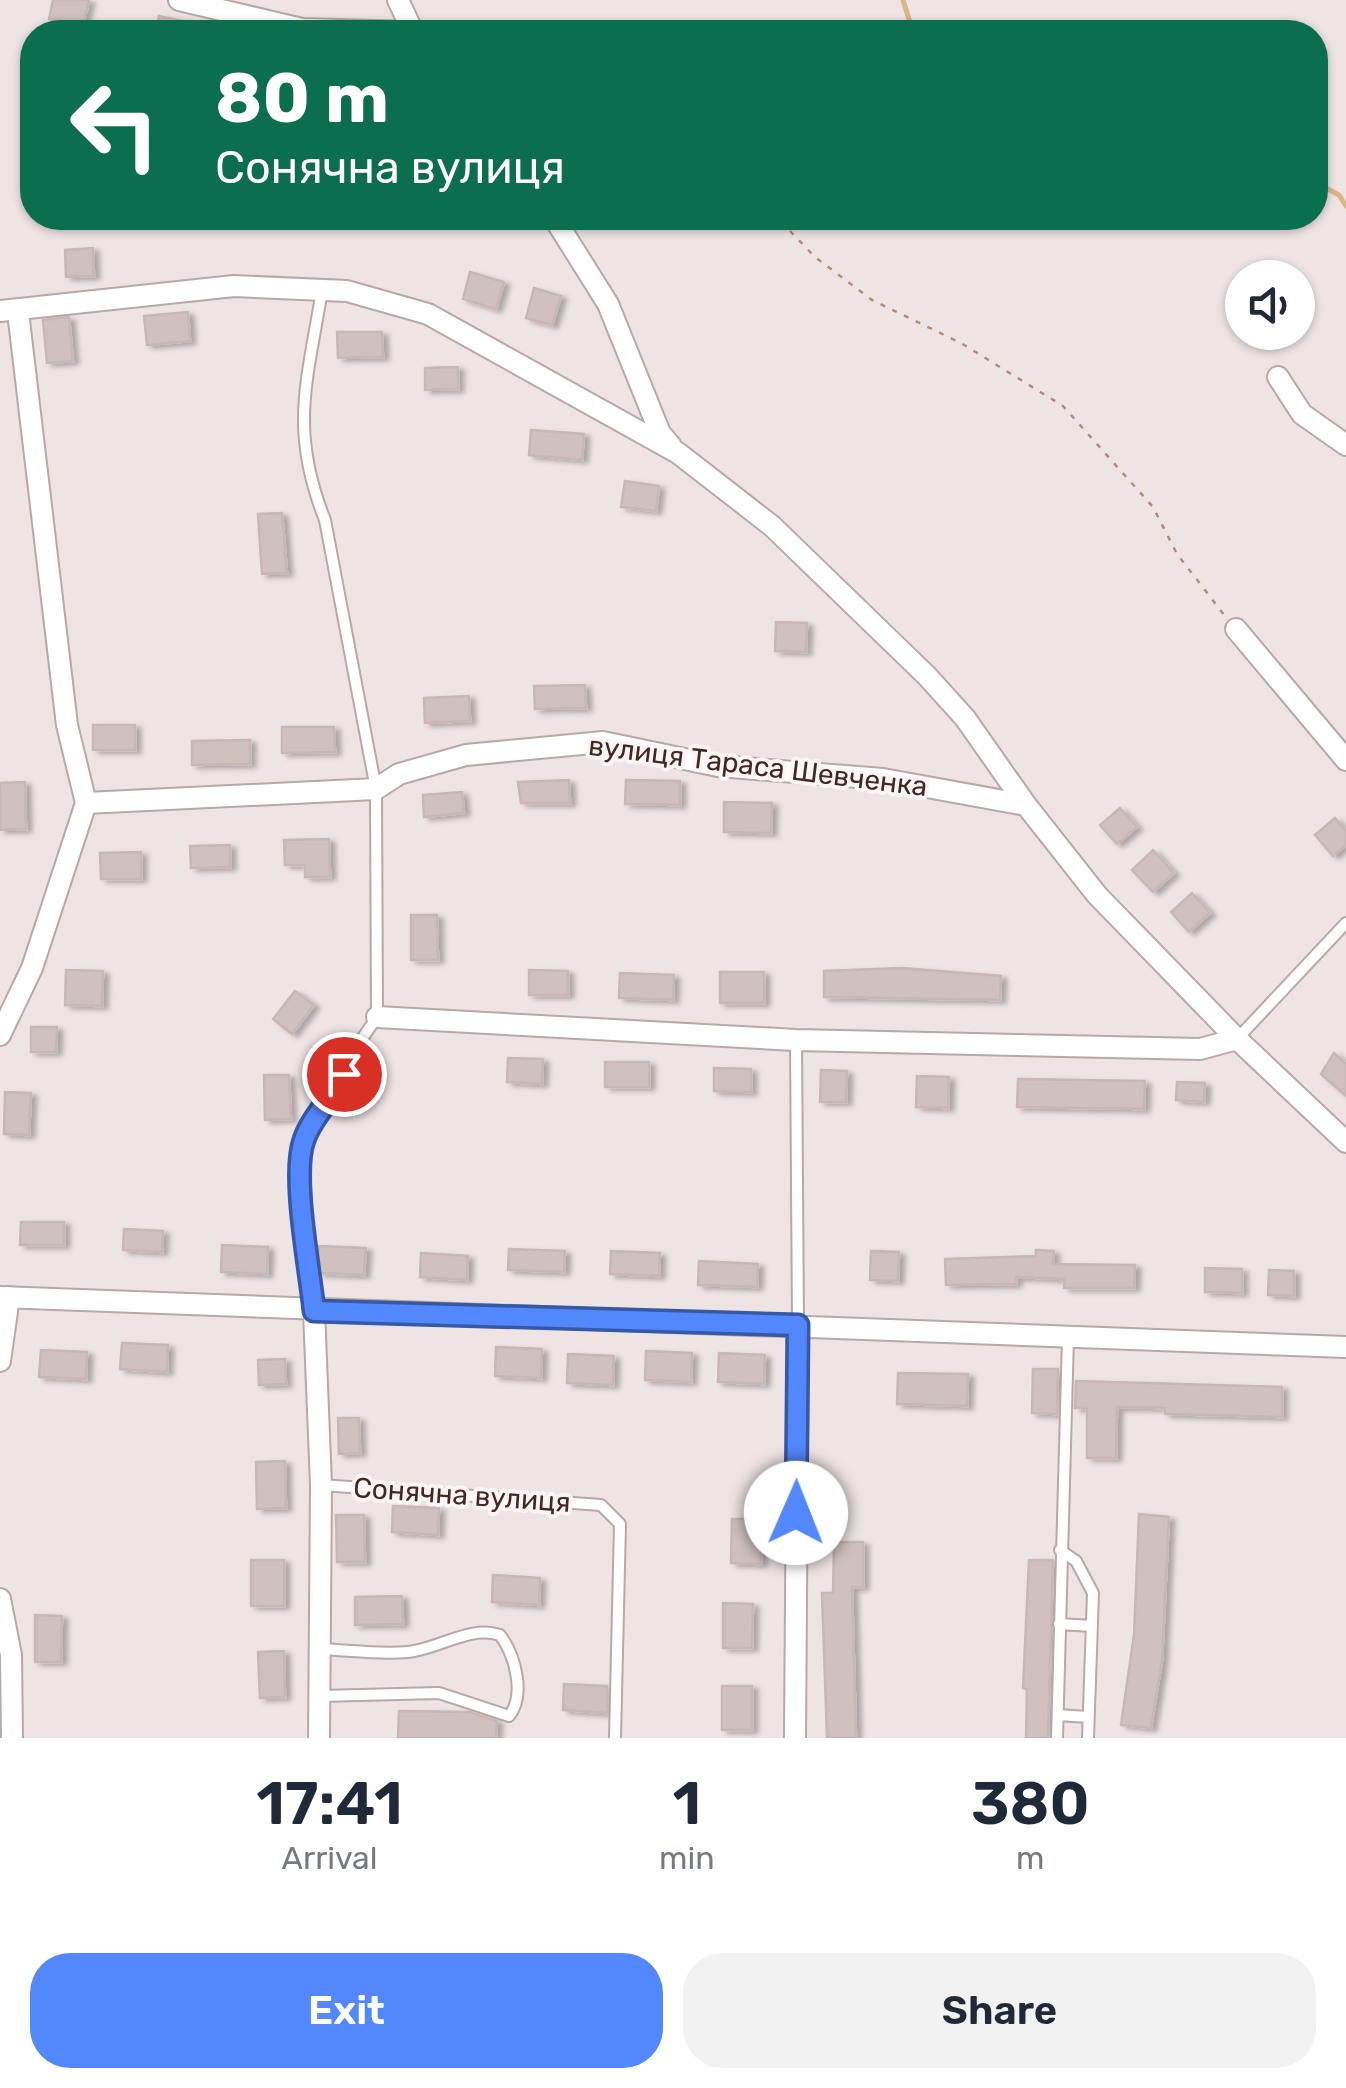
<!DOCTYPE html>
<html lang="en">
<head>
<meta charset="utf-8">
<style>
  body { margin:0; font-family:Rubik,sans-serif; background:#f2f2f3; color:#1f2937; height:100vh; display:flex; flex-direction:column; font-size:38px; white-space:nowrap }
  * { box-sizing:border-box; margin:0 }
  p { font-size:32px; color:#747a83 }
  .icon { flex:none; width:55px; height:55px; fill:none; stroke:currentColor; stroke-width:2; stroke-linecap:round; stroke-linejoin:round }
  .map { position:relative; height:1738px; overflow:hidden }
  .side { display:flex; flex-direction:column; background:#fff; flex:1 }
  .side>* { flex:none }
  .top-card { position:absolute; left:20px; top:20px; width:1308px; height:210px; border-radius:40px; box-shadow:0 2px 8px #0004; background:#0b6e4f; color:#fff; overflow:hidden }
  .fabs { position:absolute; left:1225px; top:260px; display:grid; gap:20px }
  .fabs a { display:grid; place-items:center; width:90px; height:90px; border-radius:50%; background:#fff; box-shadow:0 2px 8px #0004; font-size:50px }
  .pin { position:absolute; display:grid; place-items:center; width:85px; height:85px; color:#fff; margin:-42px; border:5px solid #fff; border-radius:50%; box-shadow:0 2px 10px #0007 }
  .me { position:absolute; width:110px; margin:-55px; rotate:1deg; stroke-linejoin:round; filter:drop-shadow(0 0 8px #0008) }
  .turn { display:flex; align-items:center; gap:35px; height:210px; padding:0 30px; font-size:45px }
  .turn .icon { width:130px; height:130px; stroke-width:2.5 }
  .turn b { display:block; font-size:70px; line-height:85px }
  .eta { display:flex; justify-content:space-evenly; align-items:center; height:170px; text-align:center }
  .eta b { font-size:60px; font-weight:600; line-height:70px }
  .action { display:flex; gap:20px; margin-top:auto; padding:20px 30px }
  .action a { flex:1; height:115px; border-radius:40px; background:#5387fe; color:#fff; font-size:40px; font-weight:600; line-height:115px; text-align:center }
  .action a+a { background:#f2f2f3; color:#1f2937 }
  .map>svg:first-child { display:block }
</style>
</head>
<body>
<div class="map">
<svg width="1346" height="1738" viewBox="0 0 1346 1738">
  <defs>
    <filter id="shadow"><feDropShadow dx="5.5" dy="3" stdDeviation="2.5" flood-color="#0004"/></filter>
  </defs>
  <rect width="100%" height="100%" fill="#efe4e4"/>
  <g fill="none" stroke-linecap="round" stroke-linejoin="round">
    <path stroke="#d8b888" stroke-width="5" d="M903 0 913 32
      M1315 182 1339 195 1346 206"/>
  </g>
  <path fill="#d0c0c0" stroke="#c9b6b6" stroke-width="2.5" filter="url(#shadow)" d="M53 0H89L83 26 49 19Z
    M159 16 210 27 209 32H156Z
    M93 248 94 276 66 277 65 250Z
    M470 272 504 282 496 309 463 299Z
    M534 288 561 296 552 325 526 318Z
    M188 312 190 341 147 345 144 316Z
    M69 317 73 361 47 363 43 320Z
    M337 332H382L383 357 338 358Z
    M458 367V389L425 390V368Z
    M531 430 584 434 582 460 529 455Z
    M625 481 659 486 656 511 621 507Z
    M282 513 287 573 262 574 258 514Z
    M776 622 807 623 806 652 775 651Z
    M585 685 586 708 535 709 534 686Z
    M469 696 470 721 425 723 424 698Z
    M93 725H135V750H93Z
    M282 727H334L335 752 282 753Z
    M250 740V764L192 765V741Z
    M569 780 570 803H521L518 782Z
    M626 780 680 781V805L625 804Z
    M25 782 26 829 0 830V783Z
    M462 792 464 813 424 817 423 795Z
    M724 802 772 803 771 833 724 832Z
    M1120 808 1137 827 1117 844 1100 825Z
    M1335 818 1346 831V845L1333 856 1315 835Z
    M329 839 330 877H305V865H285L284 840Z
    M230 845V867L191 868 190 846Z
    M1153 850 1174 873 1153 892 1132 870Z
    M141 852V879H101L100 853Z
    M1192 893 1210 913 1189 932 1171 912Z
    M411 915H437L438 960H411Z
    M902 968 1001 976 1000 1000 824 997V971Z
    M66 970 103 971 102 1006 65 1005Z
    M529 970 568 971V995H529Z
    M720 972H764V1003H720Z
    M620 973 674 975 673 1000 619 998Z
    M295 991 314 1005 292 1034 273 1019Z
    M31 1027H57L56 1052H31Z
    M1334 1053 1346 1064V1096L1321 1074Z
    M508 1058 543 1059 542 1084 507 1082Z
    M605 1062H649V1087H605Z
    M714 1068 751 1069V1092L714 1091Z
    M821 1070 847 1071 846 1102H820Z
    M264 1075H289L291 1119 265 1120Z
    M917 1076 949 1077 948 1108 916 1107Z
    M1018 1079 1145 1081 1144 1109 1017 1107Z
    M1177 1082 1205 1083 1204 1102 1176 1100Z
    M5 1092 31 1093 29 1135 4 1134Z
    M21 1222H64V1245H20Z
    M124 1229 163 1231 162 1252 123 1250Z
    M222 1245 268 1247 267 1274 221 1272Z
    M319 1246 366 1248 364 1275 319 1273Z
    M509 1249 565 1251 564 1272 508 1270Z
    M1036 1250 1054 1251 1053 1264 1135 1265 1134 1288H1064V1279L1016 1277V1284L946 1285 945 1259 1036 1256Z
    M611 1251 660 1253 659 1276 610 1274Z
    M871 1251 899 1252 898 1281 870 1280Z
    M421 1253 468 1256 467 1280 420 1277Z
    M699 1261 758 1264 757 1287 698 1285Z
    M1205 1268 1242 1269V1293L1205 1292Z
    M1269 1270 1294 1271V1296L1268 1295Z
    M122 1343 168 1345 167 1372 120 1369Z
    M496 1347 542 1349 541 1378 495 1376Z
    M41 1350 87 1352 86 1379 39 1377Z
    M646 1351 692 1353 691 1382 645 1380Z
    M719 1353 765 1355 764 1384 718 1382Z
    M568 1354 614 1356 613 1385 567 1383Z
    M285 1359 286 1384 259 1385 258 1360Z
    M1033 1369H1058L1057 1414 1032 1413Z
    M898 1373 968 1374 967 1406 897 1404Z
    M1076 1381 1282 1387V1417L1165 1414V1408L1117 1407 1116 1458H1087V1408H1075Z
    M338 1418H359L360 1453 339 1454Z
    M285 1461 286 1508 257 1509 256 1462Z
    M393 1506 439 1508 438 1535 392 1532Z
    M1139 1514 1169 1517 1162 1660 1151 1728 1121 1725 1134 1635Z
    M336 1515H364L365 1562H337Z
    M732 1519H761V1564L731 1563Z
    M834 1542H863V1587H852L856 1737H827L822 1593H833Z
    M251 1560H284V1606H251Z
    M1029 1560H1053L1048 1738H1026L1027 1689 1023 1688Z
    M493 1575 540 1578 539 1605 492 1602Z
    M402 1596 403 1624 355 1625V1597Z
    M723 1603 753 1604 752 1648H723Z
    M35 1615 62 1616 61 1662H35Z
    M284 1651 285 1697 260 1698 258 1652Z
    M564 1684 607 1686V1713L563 1710Z
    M722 1686H752V1730H722Z
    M399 1711 469 1712 497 1721 496 1738H398Z"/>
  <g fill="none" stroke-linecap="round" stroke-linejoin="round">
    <g stroke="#b8a8a6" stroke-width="14">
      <path id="lane" d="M766 218 782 223
        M1237 1039 1346 923
        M796 1040 798 1324
        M314 1311 299 1167 304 1138 335 1095 353 1052 377 1017 376 789 325 520C289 429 307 383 322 290
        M321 1485 601 1505 620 1524 615 1738
        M1060 1550 1076 1561 1093 1593 1088 1738
        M1059 1624 1092 1626
        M320 1649C348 1650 379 1655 408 1652 439 1649 469 1625 500 1635 515 1655 526 1695 509 1716L439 1693 320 1696
        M1058 1715 1088 1717
        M1057 1738 1068 1337"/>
    </g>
    <g stroke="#b8a8a6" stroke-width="24">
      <path id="street" d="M179 0 302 29 412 32
        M398 0 413 32
        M554 218 608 304 660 433 671 446
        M0 311 234 286 347 291 428 314 678 453 772 526 927 676 965 718 1026 805 1097 895 1237 1039 1346 1142
        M1278 377 1302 414 1346 445
        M1236 629 1346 760
        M86 803 376 789 399 774 466 755 603 742 718 766 883 779 1026 805
        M377 1017 796 1040 1200 1049 1237 1039
        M0 1035 32 968 86 803 67 725 18 312
        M0 1297 1346 1347
        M314 1311 321 1485 319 1738
        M0 1361 9 1297
        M0 1599 11 1655 12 1738
        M795 1738 798 1325"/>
    </g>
    <path stroke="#b58982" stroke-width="2.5" stroke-dasharray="5 8" stroke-linecap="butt" d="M790 231 815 257 872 300 961 343 1063 406 1153 507 1177 554 1225 616"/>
    <use href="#lane" stroke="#fff" stroke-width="10"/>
    <use href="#street" stroke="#fff" stroke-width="20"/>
  </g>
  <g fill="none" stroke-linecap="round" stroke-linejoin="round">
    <g stroke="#3658a5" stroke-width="25">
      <path id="route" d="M344 1074C334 1097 312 1116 304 1140 291 1175 310 1270 314 1311L798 1325 796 1513"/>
    </g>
    <use href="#route" stroke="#5387fe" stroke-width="18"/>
  </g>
  <g text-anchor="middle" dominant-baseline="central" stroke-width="8" stroke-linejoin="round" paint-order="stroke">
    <g font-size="28" fill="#432721" stroke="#fbf5f6">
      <text transform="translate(758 766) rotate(7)">вулиця Тараса Шевченка</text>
      <text transform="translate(462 1495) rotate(4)">Сонячна вулиця</text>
    </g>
  </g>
</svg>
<div class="fabs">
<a><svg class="icon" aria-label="sound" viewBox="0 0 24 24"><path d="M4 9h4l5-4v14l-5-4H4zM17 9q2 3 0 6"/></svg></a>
</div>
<div class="pin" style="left:344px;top:1074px;background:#d93025"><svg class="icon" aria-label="arrive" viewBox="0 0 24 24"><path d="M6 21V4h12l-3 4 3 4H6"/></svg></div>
<svg class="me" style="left:796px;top:1513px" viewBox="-20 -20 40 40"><circle r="19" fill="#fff"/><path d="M0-13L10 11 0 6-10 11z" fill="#5387fe"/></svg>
<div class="top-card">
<div class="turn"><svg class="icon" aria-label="left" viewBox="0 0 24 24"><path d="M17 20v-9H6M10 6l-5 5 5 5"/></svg><div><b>80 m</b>Сонячна вулиця</div></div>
</div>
</div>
<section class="side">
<div class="eta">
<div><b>17:41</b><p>Arrival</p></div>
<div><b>1</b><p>min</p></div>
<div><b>380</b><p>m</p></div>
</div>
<div class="action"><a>Exit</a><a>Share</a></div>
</section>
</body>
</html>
